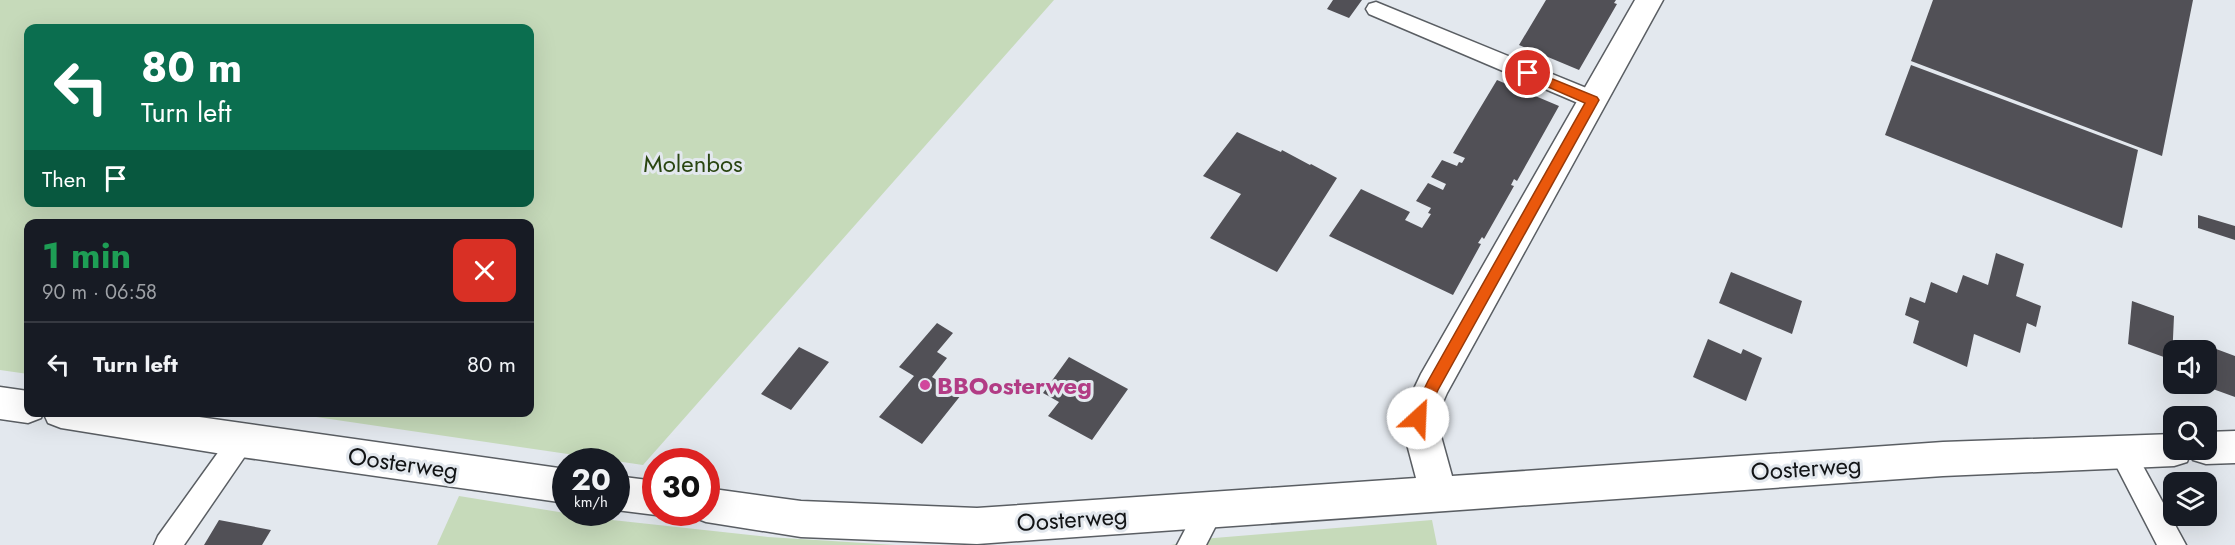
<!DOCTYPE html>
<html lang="en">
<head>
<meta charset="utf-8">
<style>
  body { margin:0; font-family:Jost,sans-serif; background:#242831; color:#f1f3f6; height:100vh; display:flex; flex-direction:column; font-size:22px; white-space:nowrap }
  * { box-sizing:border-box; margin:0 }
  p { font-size:20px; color:#9ea1a6 }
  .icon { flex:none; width:33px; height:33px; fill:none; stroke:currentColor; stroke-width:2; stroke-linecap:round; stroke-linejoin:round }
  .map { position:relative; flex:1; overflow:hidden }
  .panel { position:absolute; left:24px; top:219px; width:510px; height:198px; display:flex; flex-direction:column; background:#171b24; border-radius:12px; box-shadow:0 6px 24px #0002 }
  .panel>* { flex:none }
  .top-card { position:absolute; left:24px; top:24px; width:510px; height:183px; border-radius:12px; box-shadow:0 6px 24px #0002; background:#0b6e4f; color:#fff; overflow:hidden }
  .fabs { position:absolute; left:2163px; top:340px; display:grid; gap:12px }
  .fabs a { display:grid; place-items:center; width:54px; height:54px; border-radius:12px; background:#171b24; box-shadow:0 6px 24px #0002; font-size:30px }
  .speed { position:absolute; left:552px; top:448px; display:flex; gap:12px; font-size:30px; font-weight:700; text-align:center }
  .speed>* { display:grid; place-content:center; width:78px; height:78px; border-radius:50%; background:#171b24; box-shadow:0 6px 24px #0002; line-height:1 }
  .speed small { font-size:15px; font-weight:400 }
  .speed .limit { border:9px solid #d22; background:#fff; color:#111 }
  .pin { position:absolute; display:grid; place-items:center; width:51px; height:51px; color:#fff; margin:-26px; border:3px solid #fff; border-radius:50%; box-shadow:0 2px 6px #0007 }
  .me { position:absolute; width:66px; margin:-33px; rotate:25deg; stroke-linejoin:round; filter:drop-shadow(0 0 4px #0008) }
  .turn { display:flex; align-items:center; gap:21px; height:126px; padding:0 18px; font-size:27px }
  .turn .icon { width:78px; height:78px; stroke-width:2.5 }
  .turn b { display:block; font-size:42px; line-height:51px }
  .then { display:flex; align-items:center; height:57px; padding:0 18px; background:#0003; gap:12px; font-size:22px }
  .round { display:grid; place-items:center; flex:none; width:63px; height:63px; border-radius:12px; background:#242831 }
  .headline { display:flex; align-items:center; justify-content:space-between; height:102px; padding:0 18px }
  h1 { font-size:36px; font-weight:700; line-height:45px; color:#1e9e55 }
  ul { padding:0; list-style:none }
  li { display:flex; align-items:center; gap:18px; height:84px; padding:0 18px; border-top:2px solid #363941 }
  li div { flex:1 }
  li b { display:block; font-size:22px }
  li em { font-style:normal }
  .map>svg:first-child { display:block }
</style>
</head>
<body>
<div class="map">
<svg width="2235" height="545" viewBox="0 0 2235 545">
  <rect width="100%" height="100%" fill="#e3e8ee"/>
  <path fill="#c6daba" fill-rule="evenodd" d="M0 0H1054L643 465 289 413 530 412V224H28V374L0 370ZM28 28H530V202H28Z
    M459 496 603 519 768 537 896 545H437Z
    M1432 520 1437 545H1171L1202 539Z"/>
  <path fill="#515056" d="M1333 0H1362L1349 18 1327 9Z
    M1546 0H1616L1614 3 1617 4 1579 70 1519 45Z
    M1933 0H2193L2162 156 1911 61Z
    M1911 65 2138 150 2122 228 1885 135Z
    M1497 80 1559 106 1517 181 1514 179 1511 185 1514 186 1484 239 1482 237 1478 243 1481 244 1453 295 1329 236 1361 189 1410 212 1405 220 1422 228 1431 214 1428 213 1431 208 1416 201 1428 183 1443 190 1446 184 1431 177 1442 160 1457 166 1459 162 1462 163 1465 158 1453 153Z
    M1237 132 1281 152 1282 150 1310 165 1311 164 1337 178 1277 272 1210 238 1241 194 1203 176Z
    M2198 215 2235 226V240L2198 228Z
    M1996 253 2024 264 2016 296 2041 306 2036 327 2027 323 2020 353 1974 334 1967 367 1913 343 1919 321 1905 315 1910 297 1925 303 1931 282 1957 293 1963 275 1988 285Z
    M1731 272 1802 301 1792 334 1719 303Z
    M2132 301 2174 316 2172 360 2128 344Z
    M937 323 953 333 937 352 947 358 932 377 961 395 922 444 879 417 914 376 899 367Z
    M1708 339 1741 354 1743 349 1762 358 1746 401 1693 377Z
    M2200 343 2235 356V397L2199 384H2206V351H2199Z
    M799 347 829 362 791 410 761 394Z
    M1069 357 1128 389 1092 440 1048 416 1059 402 1043 393Z
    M219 520 271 530 262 545H204Z"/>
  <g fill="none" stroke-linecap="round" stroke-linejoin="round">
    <g stroke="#5a5e63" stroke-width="3">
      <path id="service" d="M1376 2 1601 94 1604 100 1601 106 1593 108 1585 106 1369 14 1366 9 1369 4Z
        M241 429 250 433 254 441 250 449 184 545H154L158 536 232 433Z
        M2122 440 2131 444 2186 545H2157L2109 452 2113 444Z
        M1210 497 1220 501 1224 510 1206 545H1177L1200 501Z"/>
    </g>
    <g stroke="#5a5e63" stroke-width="3">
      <path id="minor" d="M1635 0H1663L1447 393 1436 418 1452 476 1943 442 2174 434V450H2206V432L2235 431V463L2206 464 2193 460 2190 454 2187 462 2174 466 1943 476 977 544 801 537 706 522 693 517 691 513H706V488L801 501 977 508 1416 478 1400 418 1421 374Z
        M0 387 28 391V412H43L41 418 28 423 0 419Z
        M43 412H164L566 469V503L241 457 61 428 48 423Z
        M616 476 656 481V513H662L656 515 616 510Z"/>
    </g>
    <use href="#service" fill="#fff" fill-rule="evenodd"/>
    <use href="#minor" fill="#fff" fill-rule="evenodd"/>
  </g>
  <path fill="#ea580c" stroke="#983908" stroke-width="1.5" d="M1528 69 1597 97 1599 100 1438 390 1423 423 1418 425 1413 423 1410 418 1428 381 1585 103 1523 76V70Z"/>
  <circle fill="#d1479c" stroke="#e3e8ee" stroke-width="2" cx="925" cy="385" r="6"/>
  <g text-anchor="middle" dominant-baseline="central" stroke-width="6" stroke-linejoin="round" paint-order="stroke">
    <g font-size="24" fill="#2a4611" stroke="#e3e8ee">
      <text x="693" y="163">Molenbos</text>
    </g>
    <g font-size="24" font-weight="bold" fill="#b23c85" stroke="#e3e8ee" text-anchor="start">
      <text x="937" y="385">BBOosterweg</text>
    </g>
    <g font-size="24" fill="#121416" stroke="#e3e8ee">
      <text transform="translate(403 463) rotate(8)">Oosterweg</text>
      <text transform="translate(1806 468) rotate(-4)">Oosterweg</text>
      <text transform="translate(1072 519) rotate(-4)">Oosterweg</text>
    </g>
  </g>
</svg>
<div class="fabs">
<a><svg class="icon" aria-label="sound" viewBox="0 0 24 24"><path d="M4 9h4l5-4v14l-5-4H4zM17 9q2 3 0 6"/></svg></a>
<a><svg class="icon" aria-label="search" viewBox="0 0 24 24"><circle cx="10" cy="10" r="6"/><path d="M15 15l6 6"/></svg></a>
<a><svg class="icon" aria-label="layers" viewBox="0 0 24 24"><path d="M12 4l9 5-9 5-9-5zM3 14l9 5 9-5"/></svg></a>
</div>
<div class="speed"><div>20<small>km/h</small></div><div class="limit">30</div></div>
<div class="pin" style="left:1528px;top:73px;background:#d93025"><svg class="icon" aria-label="arrive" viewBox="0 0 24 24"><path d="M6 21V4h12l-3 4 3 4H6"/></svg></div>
<svg class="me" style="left:1418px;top:418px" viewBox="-20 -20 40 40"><circle r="19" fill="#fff"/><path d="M0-13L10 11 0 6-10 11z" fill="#ea580c"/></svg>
<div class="top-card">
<div class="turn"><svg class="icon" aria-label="left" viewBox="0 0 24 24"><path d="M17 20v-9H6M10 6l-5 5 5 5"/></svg><div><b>80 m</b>Turn left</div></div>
<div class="then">Then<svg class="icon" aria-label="arrive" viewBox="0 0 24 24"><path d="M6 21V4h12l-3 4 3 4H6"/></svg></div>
</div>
<section class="panel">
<div class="headline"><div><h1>1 min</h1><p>90 m · 06:58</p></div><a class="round" style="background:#d93025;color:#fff"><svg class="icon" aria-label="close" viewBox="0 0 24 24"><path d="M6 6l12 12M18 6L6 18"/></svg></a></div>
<ul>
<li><svg class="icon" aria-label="left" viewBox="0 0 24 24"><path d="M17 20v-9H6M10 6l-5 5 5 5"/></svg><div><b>Turn left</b></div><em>80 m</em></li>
</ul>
</section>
</div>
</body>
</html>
